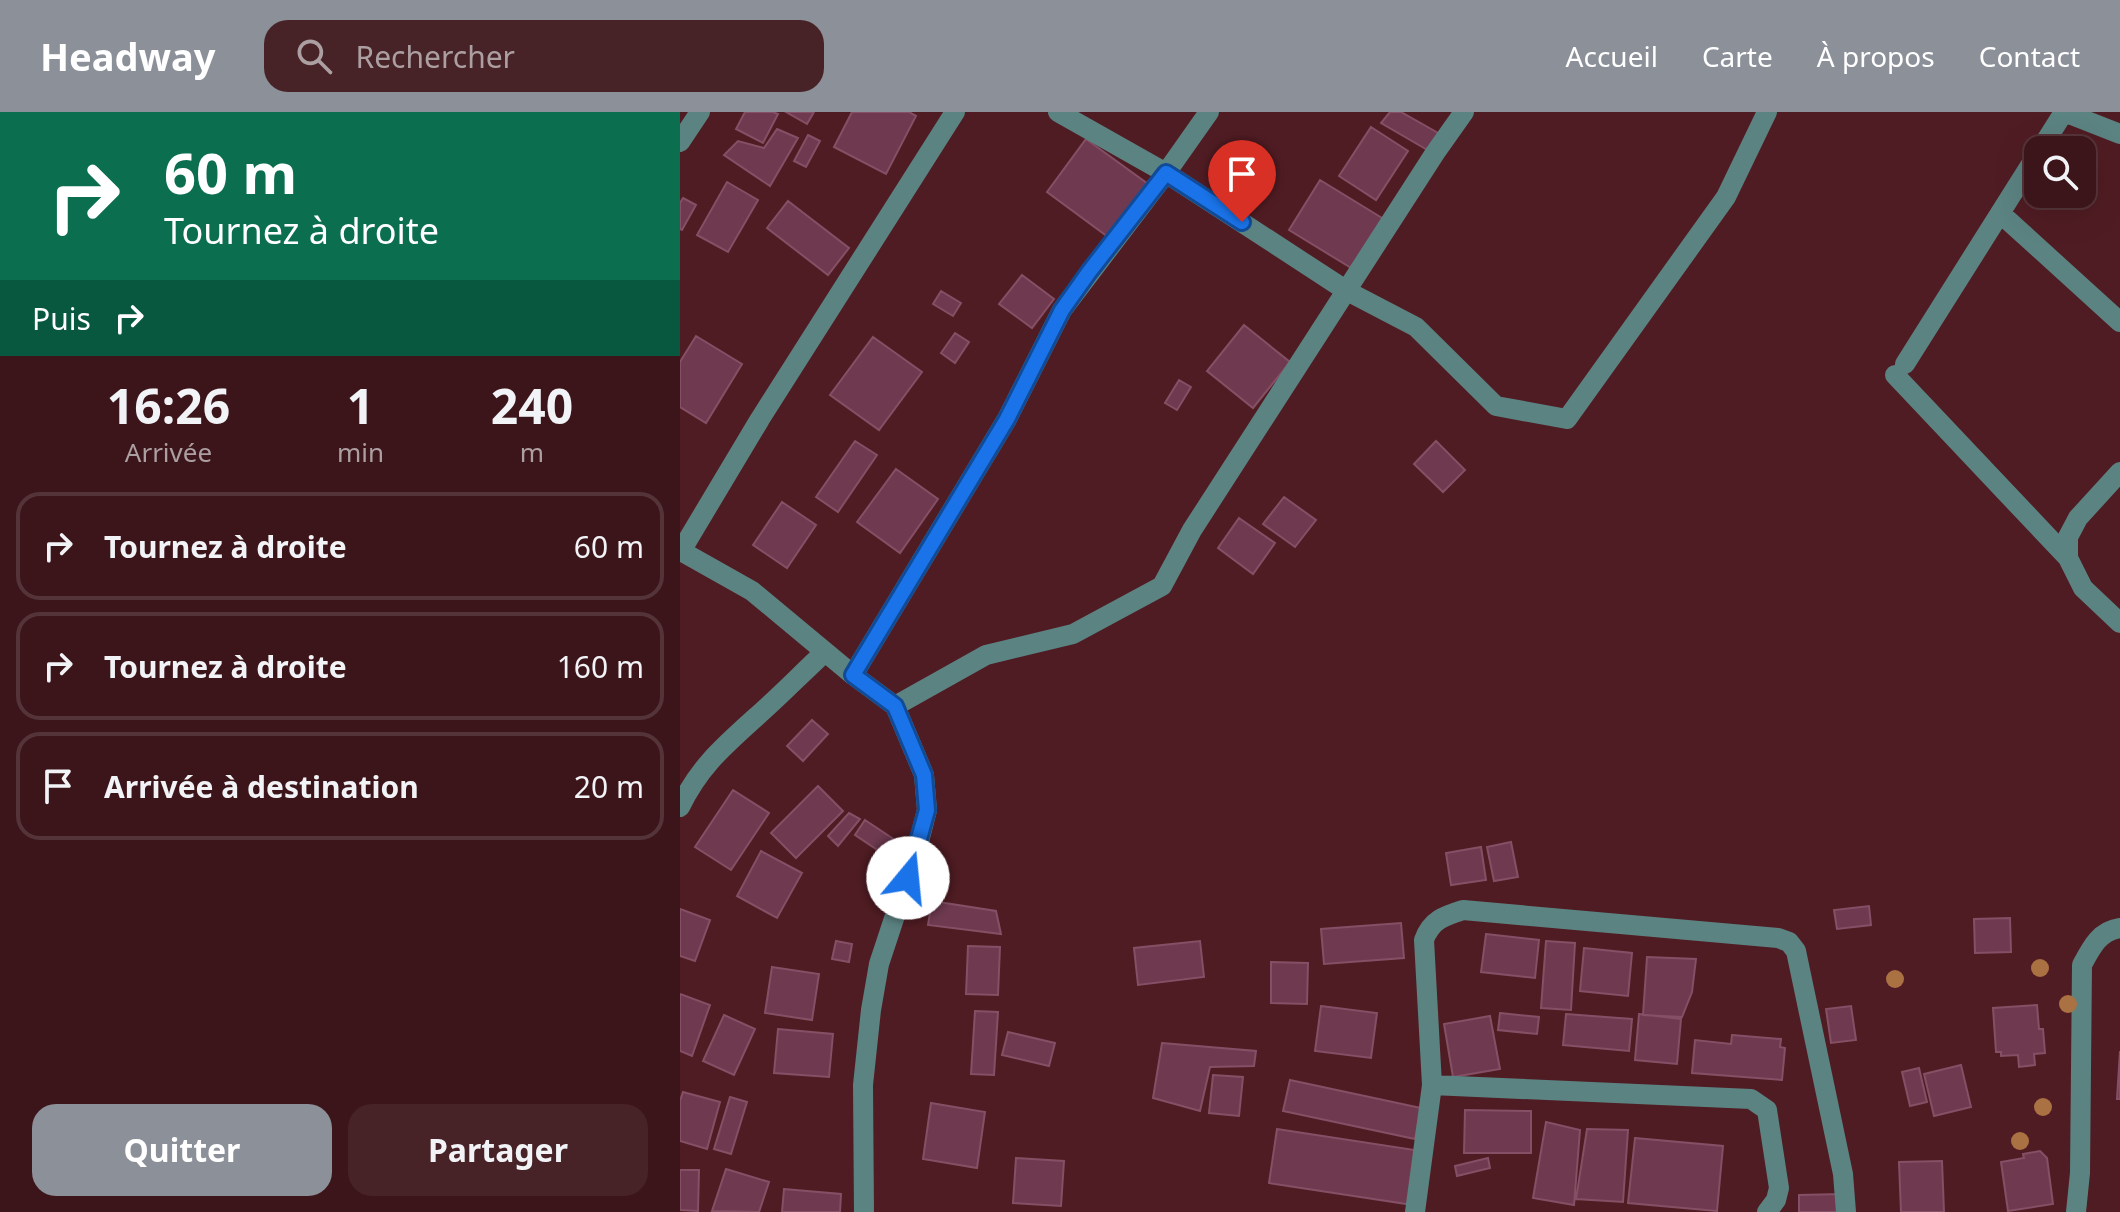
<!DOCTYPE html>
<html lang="fr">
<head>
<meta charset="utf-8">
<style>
  body { margin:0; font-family:"Noto Sans",sans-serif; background:#472227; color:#f1f3f6; height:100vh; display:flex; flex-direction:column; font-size:30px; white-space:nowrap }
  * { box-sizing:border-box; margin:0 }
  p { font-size:26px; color:#ac9fa2 }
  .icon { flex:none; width:44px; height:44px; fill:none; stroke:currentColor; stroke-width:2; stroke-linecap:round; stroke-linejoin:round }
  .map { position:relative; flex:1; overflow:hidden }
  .details { display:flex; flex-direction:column; background:#3c151a; width:680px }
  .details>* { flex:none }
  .top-card { background:#0b6e4f; color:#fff; overflow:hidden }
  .tools { position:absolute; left:1344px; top:24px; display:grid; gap:16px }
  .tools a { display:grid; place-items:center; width:72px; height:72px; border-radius:16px; background:#3c151a; box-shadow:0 8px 32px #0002,0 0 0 2px #553439; font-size:40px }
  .pin { position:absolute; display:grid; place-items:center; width:68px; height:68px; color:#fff; margin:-82px -34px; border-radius:50% 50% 50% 0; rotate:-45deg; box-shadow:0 0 8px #0007 }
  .pin .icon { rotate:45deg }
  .me { position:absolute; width:88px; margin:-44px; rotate:17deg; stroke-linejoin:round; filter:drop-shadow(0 0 6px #0008) }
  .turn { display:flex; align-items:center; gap:28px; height:168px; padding:0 32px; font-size:36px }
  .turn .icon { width:104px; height:104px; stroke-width:2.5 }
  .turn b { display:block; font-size:56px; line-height:68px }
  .then { display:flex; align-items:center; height:76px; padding:0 32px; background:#0003; gap:16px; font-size:30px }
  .eta { display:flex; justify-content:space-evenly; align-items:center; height:136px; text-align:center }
  .eta b { font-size:48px; font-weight:700; line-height:56px }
  .action { display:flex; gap:16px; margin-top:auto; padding:16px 32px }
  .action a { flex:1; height:92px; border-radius:24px; background:#8c9099; color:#fff; font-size:32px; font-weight:700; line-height:92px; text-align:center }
  .action a+a { background:#472227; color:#f1f3f6 }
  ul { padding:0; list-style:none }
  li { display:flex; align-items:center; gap:24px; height:108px; margin:0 16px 12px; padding:0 16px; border:4px solid #553439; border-radius:24px }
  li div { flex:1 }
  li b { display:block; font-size:30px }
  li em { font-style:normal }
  header { display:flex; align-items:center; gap:48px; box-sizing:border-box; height:112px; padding:0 40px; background:#8c9099; color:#fff }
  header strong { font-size:38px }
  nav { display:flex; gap:44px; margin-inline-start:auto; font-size:28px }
  .search { width:560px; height:72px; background:#472227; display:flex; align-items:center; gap:20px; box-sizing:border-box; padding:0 28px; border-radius:24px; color:#ac9fa2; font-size:30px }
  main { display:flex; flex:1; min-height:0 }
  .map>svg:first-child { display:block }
</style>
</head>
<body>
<header>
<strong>Headway</strong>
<div class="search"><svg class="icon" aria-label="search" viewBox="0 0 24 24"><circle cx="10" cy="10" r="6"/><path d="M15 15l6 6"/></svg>Rechercher</div>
<nav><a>Accueil</a><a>Carte</a><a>À propos</a><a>Contact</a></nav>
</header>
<main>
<section class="details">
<div class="top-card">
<div class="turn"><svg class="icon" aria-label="right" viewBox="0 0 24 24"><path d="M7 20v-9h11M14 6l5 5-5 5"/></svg><div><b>60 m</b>Tournez à droite</div></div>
<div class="then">Puis<svg class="icon" aria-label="right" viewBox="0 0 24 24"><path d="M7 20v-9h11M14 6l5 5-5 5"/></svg></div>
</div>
<div class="eta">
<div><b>16:26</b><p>Arrivée</p></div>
<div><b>1</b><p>min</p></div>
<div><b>240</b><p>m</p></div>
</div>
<ul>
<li><svg class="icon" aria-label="right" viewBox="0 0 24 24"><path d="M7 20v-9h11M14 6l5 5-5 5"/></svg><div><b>Tournez à droite</b></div><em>60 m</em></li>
<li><svg class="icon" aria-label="right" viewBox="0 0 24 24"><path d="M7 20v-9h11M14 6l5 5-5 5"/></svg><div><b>Tournez à droite</b></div><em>160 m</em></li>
<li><svg class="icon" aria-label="arrive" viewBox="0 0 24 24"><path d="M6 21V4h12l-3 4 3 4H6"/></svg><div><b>Arrivée à destination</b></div><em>20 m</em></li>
</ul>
<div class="action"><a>Quitter</a><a>Partager</a></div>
</section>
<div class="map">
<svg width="1440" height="1100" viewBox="0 0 1440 1100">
  <rect width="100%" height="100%" fill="#501c23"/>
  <path fill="#6f3a50" stroke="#854f65" stroke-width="2" d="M65 0H93L98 2 83 31 56 17Z
    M106 0H134L127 12Z
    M172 0H229L236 4 206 62 154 35Z
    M710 0H721L767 26 756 43 701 11Z
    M691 15 728 39 696 88 659 64Z
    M97 17 118 26 90 74 44 43 58 29 84 36Z
    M128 23 140 29 126 55 114 49Z
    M406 27 475 77 435 130 367 80Z
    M640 68 707 109 676 159 609 118Z
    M47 70 78 88 48 140 17 123Z
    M3 86 16 93 2 118 0 117V91Z
    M108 89 169 136 148 163 87 116Z
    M342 163 374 187 352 216 319 192Z
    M261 179 281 191 273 204 253 192Z
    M564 213 610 250 573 296 527 259Z
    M275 221 289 230 275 251 261 241Z
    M16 224 62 252 26 311 0 295V250Z
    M193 225 242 260 199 318 150 283Z
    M499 268 511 275 497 298 485 291Z
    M175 329 197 343 158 400 136 385Z
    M756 329 785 358 763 380 734 352Z
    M216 357 258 387 220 441 177 410Z
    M604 385 636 408 615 435 583 412Z
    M102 390 136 413 107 456 73 433Z
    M559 406 595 431 573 462 538 436Z
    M132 608 148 622 123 649 107 634Z
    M138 674 163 699 116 746 91 721Z
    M53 678 89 701 51 758 15 735Z
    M169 701 180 707 158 734 148 724Z
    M185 708 218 730 208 745 175 723Z
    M831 730 838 765 814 769 807 735Z
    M801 735 806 768 771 773 766 741Z
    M81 739 122 761 97 806 57 784Z
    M252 789 316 799 321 822 248 813Z
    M1189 794 1191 813 1157 817 1154 798Z
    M0 797 30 808 15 849 0 844Z
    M1330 806 1331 840 1295 841 1294 807Z
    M721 811 724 846 644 852 641 817Z
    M806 822 859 828 855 866 801 860Z
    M156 829 172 832 169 850 152 847Z
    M520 829 524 865 458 873 454 836Z
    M866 829 895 831 891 898 861 896Z
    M288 834 320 835 318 883 286 882Z
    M904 836 952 841 948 884 900 879Z
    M967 845 1016 847 1012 880 1002 905 963 903Z
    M591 850 628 851 627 892 591 891Z
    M92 855 139 862 132 908 85 901Z
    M0 882 30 893 12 944 0 939Z
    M1357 893 1359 917H1363L1365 941 1354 942 1355 953 1339 955 1338 943 1321 944V940H1316L1313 896Z
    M641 894 697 901 691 946 635 939Z
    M1171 894 1176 928 1151 931 1146 897Z
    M295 899 318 900 314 963 291 962Z
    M820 901 859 905 857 922 818 918Z
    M886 902 952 907 949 939 883 933Z
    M959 902 1001 907 997 952 955 948Z
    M44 903 75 917 54 963 23 949Z
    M810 904 820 957 773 965 764 912Z
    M98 917 153 922 149 965 94 961Z
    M328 920 375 931 369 954 322 943Z
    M1052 923 1101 927 1100 935 1105 936 1102 968 1012 961 1015 928 1051 932Z
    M482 931 576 939 574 954 530 955 520 999 473 986Z
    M1440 939V987H1437Z
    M1281 953 1291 995 1254 1004 1244 962Z
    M1239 956 1247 990 1230 994 1222 960Z
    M533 963 563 965 559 1004 529 1001Z
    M610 968 741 996 735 1027 603 999Z
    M3 980 40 990 27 1037 0 1029V989Z
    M50 985 67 990 51 1042 34 1037Z
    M251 991 305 1000 297 1056 243 1047Z
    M785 998 851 999V1041H784Z
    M866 1010 900 1018 894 1093 853 1086Z
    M597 1017 741 1039 733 1093 589 1071Z
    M907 1017 948 1018 943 1090 896 1087Z
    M955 1026 1043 1034 1037 1099 948 1091Z
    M1360 1039 1367 1046 1373 1092 1328 1099 1321 1050 1344 1046 1343 1042Z
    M336 1046 384 1049 381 1094 333 1091Z
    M808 1046 810 1056 777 1064 775 1054Z
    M1262 1049 1264 1100H1221L1219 1050Z
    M46 1057 89 1070 79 1100 32 1099Z
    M0 1058H19L18 1099 0 1098Z
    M104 1077 161 1082 160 1100H102Z
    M1162 1082V1100H1119V1083Z"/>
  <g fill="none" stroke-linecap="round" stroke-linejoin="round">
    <path stroke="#5b8382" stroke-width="20" d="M378 0 486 61 667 179 736 215 816 294 887 307 1046 85 1087 0
      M0 30 20 0
      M1360 38 1384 0 1440 22
      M1320 101 1440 210
      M1225 252 1358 41
      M1215 263 1388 446 1403 476 1440 511
      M1388 446V425L1398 406 1440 360
      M173 563 327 307 382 198 486 61 529 0
      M215 594 306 543 393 522 482 474 512 418 755 41 784 0
      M0 695C19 655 44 634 76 605 100 584 122 561 145 540
      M752 973 1071 987 1087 998 1099 1076 1096 1088 1087 1100
      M184 1100 183 973 191 898 199 852 237 737 247 698 244 663 215 594 173 563 72 479 1 439 80 307 275 0
      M735 1100 752 973 744 828C751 808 764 804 783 798L1098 826 1109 830 1116 839 1163 1062 1166 1100
      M1396 1100 1400 1061 1402 853C1411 836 1419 819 1440 816"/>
  </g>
  <g fill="#aa7143">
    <circle cx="1360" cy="856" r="9"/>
    <circle cx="1215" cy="867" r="9"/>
    <circle cx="1388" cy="892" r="9"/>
    <circle cx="1363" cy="995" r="9"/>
    <circle cx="1340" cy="1029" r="9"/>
  </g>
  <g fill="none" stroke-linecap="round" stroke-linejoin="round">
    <g stroke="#114b97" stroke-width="20">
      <path id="route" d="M228 766 247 698 244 663 215 594 173 563 327 307 382 198 409 160 486 61 562 110"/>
    </g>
    <use href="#route" stroke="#1a73e8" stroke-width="14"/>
  </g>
</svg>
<div class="tools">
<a><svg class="icon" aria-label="search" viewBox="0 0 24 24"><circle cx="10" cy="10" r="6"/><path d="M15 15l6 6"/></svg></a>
</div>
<div class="pin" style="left:562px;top:110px;background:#d93025"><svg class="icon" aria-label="arrive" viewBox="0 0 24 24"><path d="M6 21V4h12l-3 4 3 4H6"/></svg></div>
<svg class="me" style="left:228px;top:766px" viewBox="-20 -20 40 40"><circle r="19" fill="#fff"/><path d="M0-13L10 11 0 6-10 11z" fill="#1a73e8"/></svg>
</div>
</main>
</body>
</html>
